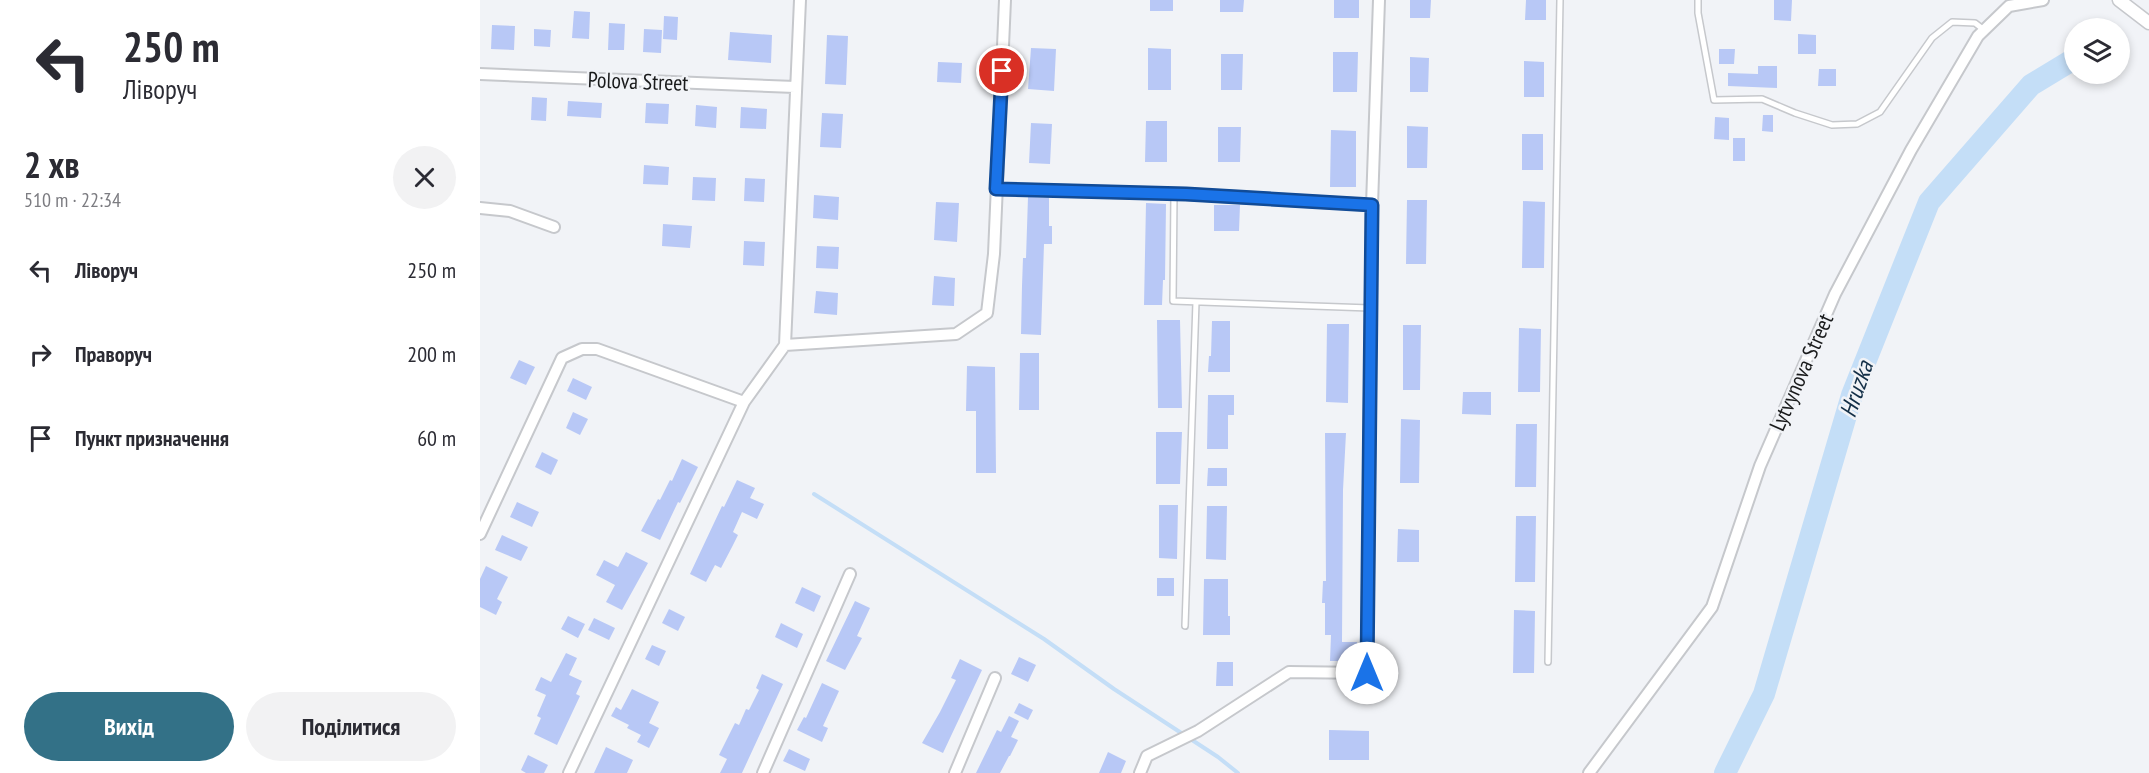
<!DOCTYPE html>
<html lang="uk">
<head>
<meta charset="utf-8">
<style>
  body { margin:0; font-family:"PT Sans Narrow",sans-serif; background:#f2f2f3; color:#2b2b33; height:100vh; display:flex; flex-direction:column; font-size:22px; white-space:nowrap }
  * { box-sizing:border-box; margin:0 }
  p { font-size:20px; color:#7c7c81 }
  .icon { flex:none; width:33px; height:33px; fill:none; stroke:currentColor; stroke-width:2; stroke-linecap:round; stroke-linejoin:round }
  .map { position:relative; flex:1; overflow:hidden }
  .drawer { display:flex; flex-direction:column; background:#fff; width:480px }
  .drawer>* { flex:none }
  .banner { background:#fff; color:#2b2b33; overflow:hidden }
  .controls { position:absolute; left:1584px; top:18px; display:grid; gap:12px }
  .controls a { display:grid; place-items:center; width:66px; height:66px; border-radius:50%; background:#fff; box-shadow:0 3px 9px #0003; font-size:30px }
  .pin { position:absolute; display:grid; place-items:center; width:51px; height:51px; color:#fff; margin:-26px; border:3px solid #fff; border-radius:50%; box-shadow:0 2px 6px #0007 }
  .me { position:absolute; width:66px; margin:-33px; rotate:0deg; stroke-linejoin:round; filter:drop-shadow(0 0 4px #0008) }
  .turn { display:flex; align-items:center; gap:21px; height:126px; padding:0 24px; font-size:27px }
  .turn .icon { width:78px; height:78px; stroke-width:2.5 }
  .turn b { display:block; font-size:42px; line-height:51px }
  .round { display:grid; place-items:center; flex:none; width:63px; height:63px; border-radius:32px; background:#f2f2f3 }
  .headline { display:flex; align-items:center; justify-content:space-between; height:102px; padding:0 24px }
  h1 { font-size:36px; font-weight:600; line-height:45px }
  .button { display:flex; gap:12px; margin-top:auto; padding:12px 24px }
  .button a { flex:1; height:69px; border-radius:36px; background:#337187; color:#fff; font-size:24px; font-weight:600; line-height:69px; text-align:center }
  .button a+a { background:#f2f2f3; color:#2b2b33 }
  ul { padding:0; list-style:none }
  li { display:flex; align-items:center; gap:18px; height:84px; padding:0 24px }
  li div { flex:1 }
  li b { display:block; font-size:22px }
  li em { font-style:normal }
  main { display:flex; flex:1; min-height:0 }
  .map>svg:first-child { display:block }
</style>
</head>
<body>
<main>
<section class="drawer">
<div class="banner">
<div class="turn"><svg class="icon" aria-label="left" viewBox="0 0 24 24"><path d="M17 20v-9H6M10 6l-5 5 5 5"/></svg><div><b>250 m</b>Ліворуч</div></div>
</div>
<div class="headline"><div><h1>2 хв</h1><p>510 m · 22:34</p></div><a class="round"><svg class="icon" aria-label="close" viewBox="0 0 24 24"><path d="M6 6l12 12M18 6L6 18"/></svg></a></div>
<ul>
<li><svg class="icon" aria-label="left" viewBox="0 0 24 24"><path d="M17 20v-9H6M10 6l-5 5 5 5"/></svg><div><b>Ліворуч</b></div><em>250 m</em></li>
<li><svg class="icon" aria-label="right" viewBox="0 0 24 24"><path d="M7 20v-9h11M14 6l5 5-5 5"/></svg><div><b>Праворуч</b></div><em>200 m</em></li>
<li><svg class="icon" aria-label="arrive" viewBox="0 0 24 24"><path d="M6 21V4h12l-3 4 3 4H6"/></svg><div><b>Пункт призначення</b></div><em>60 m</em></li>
</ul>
<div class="button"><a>Вихід</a><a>Поділитися</a></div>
</section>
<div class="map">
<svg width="1669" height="773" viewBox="0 0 1669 773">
  <rect width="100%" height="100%" fill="#f1f3f7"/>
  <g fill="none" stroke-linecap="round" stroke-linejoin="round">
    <path stroke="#c4def7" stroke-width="4" d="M334 494 564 639 634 689 738 757 758 773"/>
    <path stroke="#c4def7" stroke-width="22" d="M1245 773 1284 694 1372 395 1449 202 1551 85 1594 59"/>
  </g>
  <path fill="#b8c8f6" d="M670 0H693V11H670Z
    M740 0H764L763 12H740Z
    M854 0H879V18H854Z
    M930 0H951L950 18H930Z
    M1046 0H1066V20H1045Z
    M1294 0H1312L1311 21 1294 20Z
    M94 11 110 12 109 39 92 38Z
    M184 16 198 17 197 40 183 39Z
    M129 23 145 24 144 50H128Z
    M12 25 35 26 34 50 11 49Z
    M54 29 71 30 70 47 54 46Z
    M164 29 182 30 181 53 163 52Z
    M250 32 292 35 291 63 248 60Z
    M1318 34 1336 35V54H1318Z
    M347 35 368 36 366 85 345 84Z
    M551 48 576 49 574 91 548 89Z
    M668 48 691 49V90H668Z
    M1239 49H1255L1254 64H1239Z
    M853 52H878L877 92H853Z
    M741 54H763L762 90H741Z
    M930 57 949 58 948 92H930Z
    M1044 61 1064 62V97H1044Z
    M458 62 482 63 481 83 457 82Z
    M1278 66H1297V88L1248 86V73L1278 74Z
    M1339 69H1356V86H1338Z
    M52 97 67 98 66 121 51 120Z
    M88 101 122 103 121 118 87 116Z
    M166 103 189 104 188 124 165 123Z
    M216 105 237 107 236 128 215 126Z
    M261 107 287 109 286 129 260 128Z
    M342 113 363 114 361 148 340 147Z
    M1283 115H1293V132L1282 131Z
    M1235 117 1249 118V140L1234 139Z
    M666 121H687V162H665Z
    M551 123 572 124 570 164 549 163Z
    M927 126 948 127 947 168H927Z
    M738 127H761L760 162H738Z
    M851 130 876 131V187H850Z
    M1042 134H1063V170H1042Z
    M1253 138H1265V161H1253Z
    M164 165 189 167 188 185 163 184Z
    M213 177 236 178 235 201 212 200Z
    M265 178 285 179 284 202 264 201Z
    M334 195 359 197 358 220 333 218Z
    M548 197 569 198V226H572V244H564L561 335 541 334 542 286 543 258H546Z
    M927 200H947L946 264H926Z
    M1043 201 1065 202 1064 268H1042Z
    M456 202 479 203 477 242 454 240Z
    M666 203 686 204 685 280H683L682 305H664Z
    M734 205H760L759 231H734Z
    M183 224 212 226 210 248 182 246Z
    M264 241 285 242 284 266 263 265Z
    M337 246 359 247 358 269 336 268Z
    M454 276 475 278 474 306 452 305Z
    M336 291 358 293 357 315 334 313Z
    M677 320H700L702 408H678Z
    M732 321H750V372H728L729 356H731Z
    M847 324H869L868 403 846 402Z
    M923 325H941L940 390H923Z
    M1039 328 1061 329 1060 392H1038Z
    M540 353H559V410H539Z
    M39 360 55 367 46 385 30 378Z
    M487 366 515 367 516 473H496V411H486Z
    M93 378 112 387 106 400 87 391Z
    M983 392H1011V415L982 414Z
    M728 395H754V415H748V449H727Z
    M93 412 108 419 100 435 86 428Z
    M921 419 940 420 939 483H920Z
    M1036 424H1057L1056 487H1035Z
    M676 432H702L700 484H676Z
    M845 433H866L863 490 862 642H877V661H850L851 635H845V603H842L843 581H846Z
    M62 452 78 460 71 475 55 467Z
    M202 459 218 467 200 503 198 502 180 540 161 531 178 499 180 500 190 480 192 481Z
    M728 468H747V486H727Z
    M257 480 275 488 270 498 284 504 277 519 262 512 253 532 258 535 252 547 241 568 235 565 226 582 210 574 242 506 244 507Z
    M37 502 59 512 52 527 30 517Z
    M679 505H698L697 559 679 558Z
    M727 506H747L746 560 726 559Z
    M1036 516H1056L1055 582H1035Z
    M918 529 939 530V562H917Z
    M22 535 48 547 41 561 15 550Z
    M146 552 168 563 142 610 126 602 135 585 116 575 124 560 138 567Z
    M6 566 28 577 17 599 22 602 16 615 0 607V579Z
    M677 578H694V596H677Z
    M724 579H748V616H750V635H723Z
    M322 587 341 596 334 612 315 603Z
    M375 601 390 608 377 636 382 638 365 670 346 661Z
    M189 609 205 617 198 631 182 623Z
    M1034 610 1055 611 1054 673H1033Z
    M88 616 105 624 98 638 81 629Z
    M114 618 135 628 129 640 108 630Z
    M301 623 323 634 317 648 295 637Z
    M172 645 186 651 179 666 165 659Z
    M86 653 97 658 89 675 102 681 96 694 100 696 77 745 54 734 61 718 57 716 66 695 55 690 61 677 71 682Z
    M539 657 556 665 548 682 531 674Z
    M480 659 502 670 463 753 442 743 460 712 476 680 471 678Z
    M737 662H753V686H736Z
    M282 674 303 684 262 773H240L247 759 239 755 255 723 259 725 266 709 269 710 279 690 276 688Z
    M342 683 359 691 343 726 348 728 342 742 317 730 324 717 326 718Z
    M152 689 179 702 169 723 179 728 169 748 157 742 161 735 147 728 149 725 131 716 136 707 141 710Z
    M539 703 553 710 548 720 534 713Z
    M529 716 539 721 531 737 538 740 530 756H529L520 773H496L517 730 521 732Z
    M849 730 889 731V760H849Z
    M126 747 153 760 147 773H114Z
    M309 749 330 759 325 771 303 761Z
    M628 752 646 761 641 773H619Z
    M48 755 68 765 64 773H46L41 770Z"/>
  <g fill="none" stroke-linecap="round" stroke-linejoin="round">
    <g stroke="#c6c8cc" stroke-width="8">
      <path id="service" d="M1218 0V13L1234 100 1282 99 1315 113 1352 125 1377 124 1400 112 1452 38 1472 22 1495 23 1504 30
        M694 194 693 301 890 308
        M705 626 716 302
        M1068 662 1080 0"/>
    </g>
    <g stroke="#c6c8cc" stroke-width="14">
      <path id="minor" d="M0 74 315 87
        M516 189 706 194 892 205
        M0 208 30 211 74 227
        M305 345 476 334 507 313 514 254 525 0
        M0 534 82 358 102 349H117L264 402
        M89 773 264 402 305 345 320 0
        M283 773 370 574
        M475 773 515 678
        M660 773 667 756 718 731 809 672 887 673 892 205 899 0
        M1109 773 1232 607 1280 466 1355 294 1431 150 1498 36 1529 6 1563 0"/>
    </g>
    <g stroke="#c6c8cc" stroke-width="15">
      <path id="tertiary" d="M1639 0 1669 23"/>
    </g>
    <use href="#service" stroke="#fff" stroke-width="5"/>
    <use href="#minor" stroke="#fff" stroke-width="10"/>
    <use href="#tertiary" stroke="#fff" stroke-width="12"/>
  </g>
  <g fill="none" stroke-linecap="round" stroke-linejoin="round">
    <g stroke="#114b97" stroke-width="15">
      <path id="route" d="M522 71 516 189 706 194 892 205 887 673"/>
    </g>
    <use href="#route" stroke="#1a73e8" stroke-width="10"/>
  </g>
  <g text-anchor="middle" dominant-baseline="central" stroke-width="5" stroke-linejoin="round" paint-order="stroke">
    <g font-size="22" fill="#191a1b" stroke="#f1f3f7">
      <text transform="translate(158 81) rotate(2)">Polova Street</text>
      <text transform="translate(1321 372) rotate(-66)">Lytvynova Street</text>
    </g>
    <g font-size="24" font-style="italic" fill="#132f47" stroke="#f1f3f7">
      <text transform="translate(1376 389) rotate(-71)">Hruzka</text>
    </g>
  </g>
</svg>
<div class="controls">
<a><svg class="icon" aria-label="layers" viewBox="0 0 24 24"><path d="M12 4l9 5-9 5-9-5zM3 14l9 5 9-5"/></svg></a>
</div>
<div class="pin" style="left:522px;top:71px;background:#d93025"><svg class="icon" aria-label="arrive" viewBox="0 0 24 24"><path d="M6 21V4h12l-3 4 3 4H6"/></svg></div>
<svg class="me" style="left:887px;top:673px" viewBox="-20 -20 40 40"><circle r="19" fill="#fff"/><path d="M0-13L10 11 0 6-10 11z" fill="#1a73e8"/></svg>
</div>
</main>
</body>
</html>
